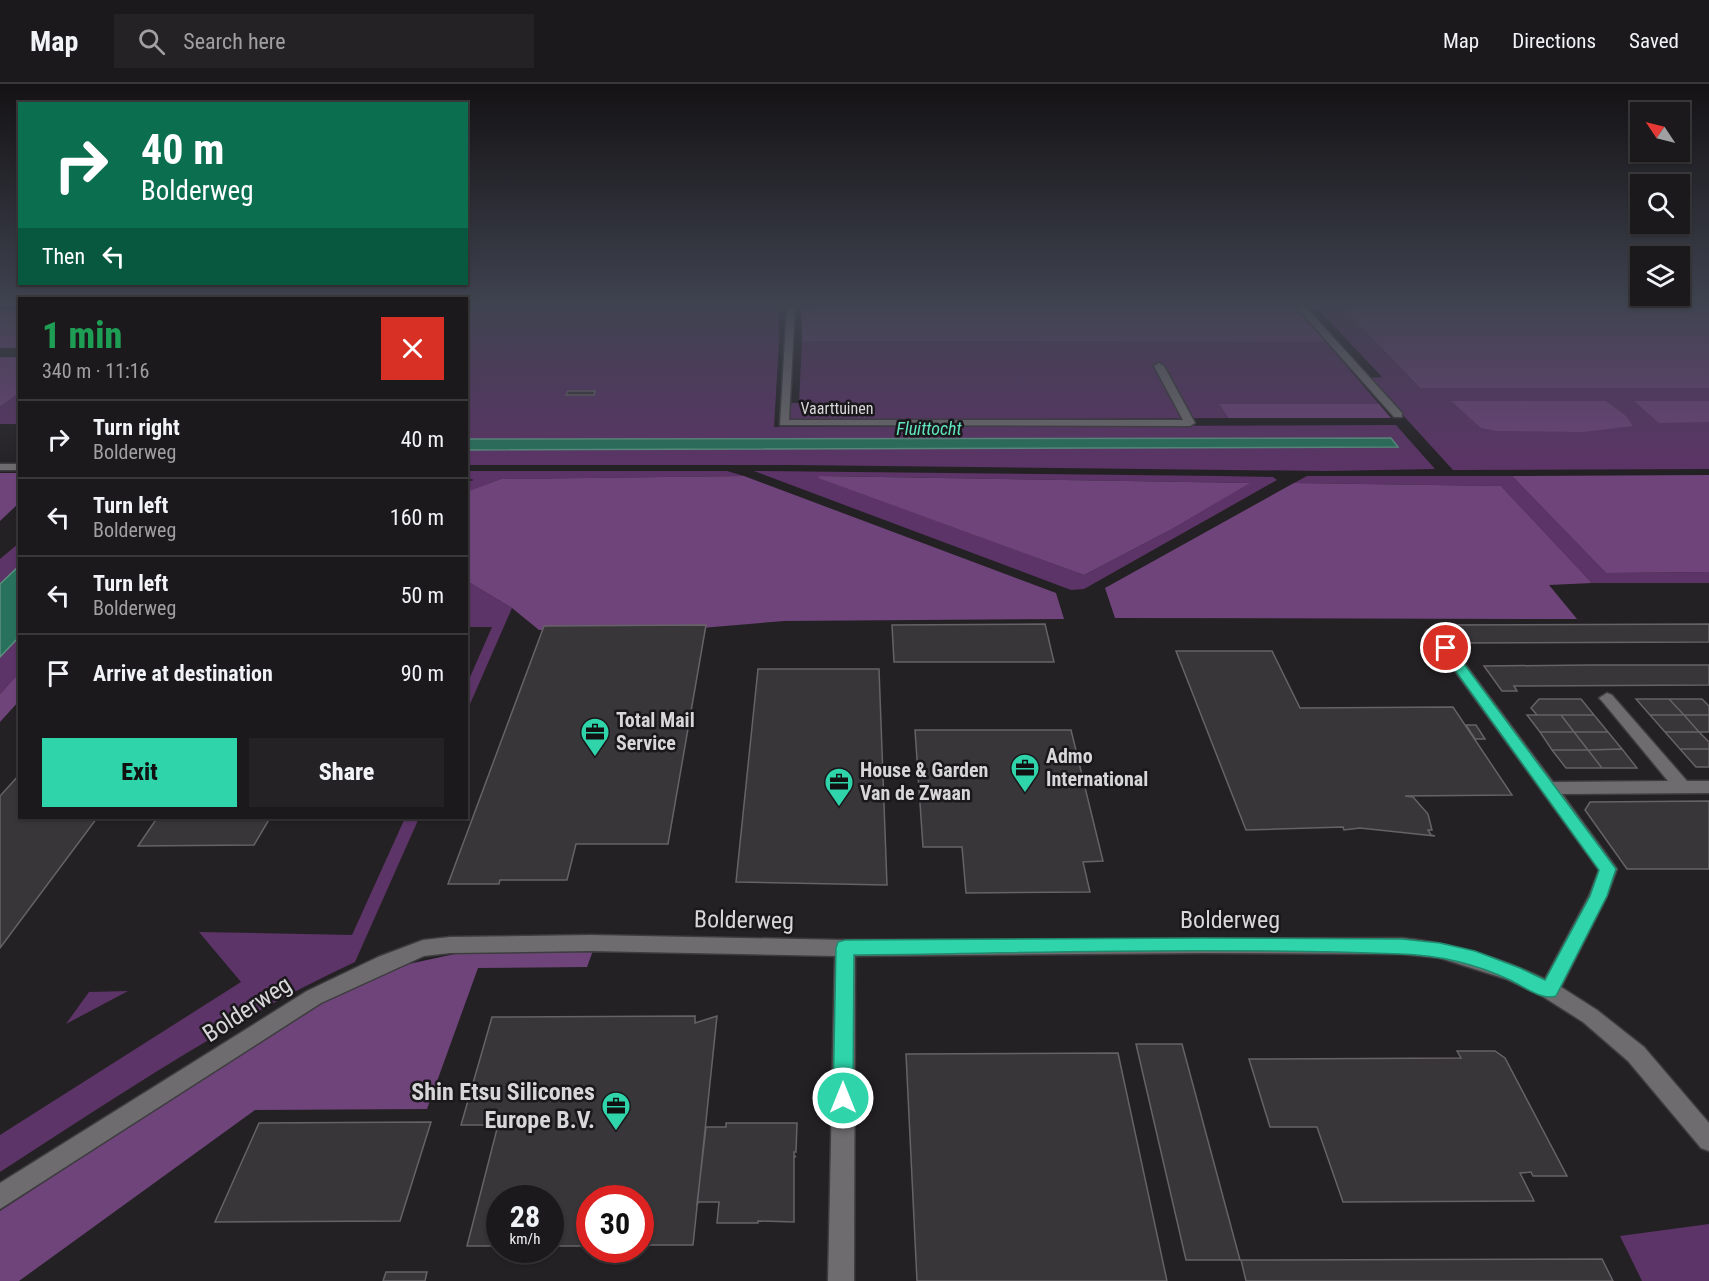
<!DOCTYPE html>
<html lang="en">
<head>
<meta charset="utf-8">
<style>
  body { margin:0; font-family:"Roboto Condensed",sans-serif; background:#242224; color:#f1f3f6; height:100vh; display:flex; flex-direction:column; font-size:22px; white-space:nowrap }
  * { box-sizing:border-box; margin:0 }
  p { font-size:20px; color:#a0a0a3 }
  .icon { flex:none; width:33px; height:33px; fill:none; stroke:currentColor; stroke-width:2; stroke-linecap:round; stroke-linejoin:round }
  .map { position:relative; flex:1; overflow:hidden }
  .drawer { position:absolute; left:18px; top:213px; width:450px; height:522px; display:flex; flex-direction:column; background:#1b191b; border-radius:0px; box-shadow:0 2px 4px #0004,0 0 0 2px #39383a }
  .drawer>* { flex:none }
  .guide { position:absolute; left:18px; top:18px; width:450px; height:183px; border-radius:0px; box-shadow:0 2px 4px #0004,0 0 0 2px #39383a; background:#0b6e4f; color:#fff; overflow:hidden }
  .needle { width:39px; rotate:305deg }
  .fabs { position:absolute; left:1630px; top:18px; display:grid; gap:12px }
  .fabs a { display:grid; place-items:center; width:60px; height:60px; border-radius:0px; background:#1b191b; box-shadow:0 2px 4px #0004,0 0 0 2px #39383a; font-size:30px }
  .speed { position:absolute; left:486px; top:1101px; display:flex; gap:12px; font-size:30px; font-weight:700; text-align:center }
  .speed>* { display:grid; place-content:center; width:78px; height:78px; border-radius:50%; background:#1b191b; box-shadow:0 2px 4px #0004,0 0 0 2px #39383a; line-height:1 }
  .speed small { font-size:15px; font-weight:400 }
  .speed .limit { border:9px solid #d22; background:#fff; color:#111 }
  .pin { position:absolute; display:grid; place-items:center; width:51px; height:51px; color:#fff; margin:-26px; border:3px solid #fff; border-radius:50%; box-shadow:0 2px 6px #0007 }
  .me { position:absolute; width:66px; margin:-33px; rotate:0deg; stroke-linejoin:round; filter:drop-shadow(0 0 4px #0008) }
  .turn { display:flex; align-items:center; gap:21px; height:126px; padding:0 24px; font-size:27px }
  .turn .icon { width:78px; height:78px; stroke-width:2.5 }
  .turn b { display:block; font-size:42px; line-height:51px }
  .then { display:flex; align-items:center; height:57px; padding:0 24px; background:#0003; gap:12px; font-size:22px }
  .round { display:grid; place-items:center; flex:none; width:63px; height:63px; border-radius:0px; background:#242224 }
  .summary { display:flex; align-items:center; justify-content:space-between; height:102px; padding:0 24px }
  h1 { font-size:36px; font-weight:800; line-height:45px; color:#1e9e55 }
  .button { display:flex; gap:12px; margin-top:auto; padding:12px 24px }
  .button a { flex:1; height:69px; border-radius:0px; background:#2fd4aa; color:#111; font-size:24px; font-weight:800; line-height:69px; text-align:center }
  .button a+a { background:#242224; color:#f1f3f6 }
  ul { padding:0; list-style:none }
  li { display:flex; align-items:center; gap:18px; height:78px; padding:0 24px; border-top:2px solid #39383a }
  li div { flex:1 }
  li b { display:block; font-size:22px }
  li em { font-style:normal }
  header { display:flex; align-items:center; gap:36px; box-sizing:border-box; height:84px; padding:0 30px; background:#1b191b; border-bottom:2px solid #39383a }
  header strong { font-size:28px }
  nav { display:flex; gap:33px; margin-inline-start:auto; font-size:21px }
  .search { width:420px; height:54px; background:#242224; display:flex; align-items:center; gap:15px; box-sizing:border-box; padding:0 21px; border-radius:0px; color:#a0a0a3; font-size:22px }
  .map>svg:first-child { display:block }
</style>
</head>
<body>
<header>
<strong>Map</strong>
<div class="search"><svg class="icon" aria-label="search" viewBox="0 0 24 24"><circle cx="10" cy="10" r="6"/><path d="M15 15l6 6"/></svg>Search here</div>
<nav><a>Map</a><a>Directions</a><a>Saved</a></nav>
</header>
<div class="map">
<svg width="1709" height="1197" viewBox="0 0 1709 1197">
  <rect width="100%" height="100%" fill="#242124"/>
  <path fill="#5c3467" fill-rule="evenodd" d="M648 219 704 223H778L779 257 774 343 1396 341 1435 385 1326 387 792 381H467V366L1316 363 1391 354 467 355 466 221Z
    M1308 219H1338L1420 304H1709V385L1453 386 1369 294 1382 293 1319 226 1307 225 1304 221Z
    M802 257 1326 258 1379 320H1219L1228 334 782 336 783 319H799Z
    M19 309V340H0V323Z
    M467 387H727L744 392 501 395 467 408 466 398 474 396 467 394Z
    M754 387 1220 392 1273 393 1277 396 1084 505 1071 506ZM821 392 1249 399 1172 445 1084 491 819 394Z
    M1307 392H1512L1606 489 1709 488V499H1592L1501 402 1294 399Z
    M19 459V482L0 500V475Z
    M467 497 512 524 467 627V600L492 543H467Z
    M19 553V589L0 610V573Z
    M405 734H419L355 878C230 936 115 1014 0 1088V1051L241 898 199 848 352 851Z
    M128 907 66 940 89 908Z
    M1709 1140V1197H1642L1620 1152Z"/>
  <path fill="#6f447b" d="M1365 219H1709V304H1420L1343 224Z
    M1291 221 1297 224 1326 258 802 257 801 222Z
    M0 226H19V264H0Z
    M0 273H20L19 309 0 323Z
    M1451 317H1606L1626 332 1633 342 1584 348 1496 347 1481 344Z
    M1634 317H1709V338L1659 339Z
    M1219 320H1379L1391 334H1228Z
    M0 389H20L19 419 0 437Z
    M1709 391V488L1606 489 1512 392Z
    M744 392 1056 509 1064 535 784 537 701 544 539 546 512 524 467 497 466 408 501 395Z
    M820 392 1250 399 1172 445 1084 491 818 394Z
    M1294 399 1501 402 1592 499 1549 501 1577 535 1115 534 1105 504Z
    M19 589V617L0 638V610Z
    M594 864 587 883 478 884 427 1025 255 1026 19 1197H0V1127L313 923 404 881 464 868Z"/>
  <path fill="#28725c" stroke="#5c9081" stroke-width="1.5" d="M1391 354 1398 363 466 366 467 355Z
    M19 482V553L0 573V500Z"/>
  <path fill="#383639" stroke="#666367" stroke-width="1.5" d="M568 307H595V308L594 311H566Z
    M1045 540 1054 578H894L892 541Z
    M1709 540V558L1456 559 1443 541Z
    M706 541 668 760H576L567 796H500L499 800H448L544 542Z
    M1176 567H1272L1300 624 1453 623 1512 711 1405 712 1413 713 1428 730 1432 746H1428L1431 751 1435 752 1360 744 1344 746 1343 743 1246 746Z
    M1591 581H1709V601L1514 602 1517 607H1502L1484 582Z
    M758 585H879L887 801 736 798Z
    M1539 615H1581L1594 631H1537L1531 624Z
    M1636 615H1669L1684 631H1650Z
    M1669 615H1702L1709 622V631H1684Z
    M1527 631H1561L1574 648H1540Z
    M1561 631H1594L1608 648H1574Z
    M1650 631H1684L1699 648H1665Z
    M1684 631H1709V648H1699Z
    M1466 641H1476L1485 655H1475Z
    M915 646H1071L1103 777 1083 778 1090 808 966 809 962 763H923Z
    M1540 648H1574L1588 666H1552Z
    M1574 648H1608L1622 665 1588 666Z
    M1665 648H1699L1709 658V665H1680Z
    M1622 665 1637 684H1602L1588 666Z
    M1680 665H1709V683H1696Z
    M1552 666H1588L1602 684H1566Z
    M20 690V734H97L0 864V712Z
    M1709 717V785H1627L1585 726 1590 718Z
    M157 734H270L254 761 138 762Z
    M695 932V939L717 932 693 1161H640V1114H590V1162H550V1114H500V1162H467L498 1041H461L492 933Z
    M1136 960H1182L1240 1176H1186Z
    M1457 967H1495L1505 974 1567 1092H1533L1531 1088 1520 1089 1534 1117 1343 1118 1317 1043H1270L1249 975 1461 974Z
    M1118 969 1167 1197H917L906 970Z
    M431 1038 400 1137 215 1138 259 1039Z
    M726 1039H797L796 1068H794V1073L796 1072 794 1074V1138L758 1137V1139H717L719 1118H699L697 1120 706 1043H726Z
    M1602 1175 1613 1197H1246L1241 1176Z
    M386 1188H427L425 1197H383Z"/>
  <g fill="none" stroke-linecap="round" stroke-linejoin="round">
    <g stroke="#3d3c3e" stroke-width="3">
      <path id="minor" d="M765 219H817L813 222H795L789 336H1183L1154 282 1159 279 1164 282 1195 339 1190 342 780 341 787 222H769Z
        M1293 219H1302L1402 329V333H1394Z
        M0 380H20V386H0Z
        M1433 543 1438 544 1553 698 1668 697 1602 617 1599 614 1607 609 1612 611 1687 697H1709V709L1562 710 1617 785 1607 812 1561 903 1597 926 1644 963 1709 1039V1067L1701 1064 1628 977 1583 938 1542 912 1506 895 1440 874 1402 870 1204 869 855 872 854 1197H828L835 872 591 867 450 869 424 872 321 919 0 1125V1099L307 907 378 873 423 856 450 853 591 851 845 856 1402 854C1453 859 1498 873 1545 895L1589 812 1599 786 1426 547Z"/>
    </g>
    <use href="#minor" fill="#6e6c6f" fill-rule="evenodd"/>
  </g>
  <linearGradient id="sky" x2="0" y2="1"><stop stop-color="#141214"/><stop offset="0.57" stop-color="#3f4350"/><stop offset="1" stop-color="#3f4350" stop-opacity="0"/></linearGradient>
  <rect width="1709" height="387" fill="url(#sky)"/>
  <path fill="#2fd4aa" stroke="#1f8a6e" stroke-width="1.5" d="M1446 560 1450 561 1616 785 1607 812 1556 912C1542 917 1523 902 1510 896 1476 880 1437 871 1400 870 1218 863 1035 869 854 871L853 1014 850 1021 843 1023 836 1021 833 1014 836 864 838 858 845 856 1204 854 1402 855 1440 859 1475 867 1520 884 1545 896 1590 812 1599 786 1439 564Z"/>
  <defs>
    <g id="office-pin" transform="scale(1.5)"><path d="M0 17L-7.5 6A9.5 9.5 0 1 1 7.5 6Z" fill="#2fd4aa" stroke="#1a181b"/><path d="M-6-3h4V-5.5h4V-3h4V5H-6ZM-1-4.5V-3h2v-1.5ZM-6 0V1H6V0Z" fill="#111"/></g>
  </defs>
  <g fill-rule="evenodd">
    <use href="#office-pin" x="595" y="648"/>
    <use href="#office-pin" x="1025" y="684"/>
    <use href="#office-pin" x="839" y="698"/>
    <use href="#office-pin" x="616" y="1022"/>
  </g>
  <g text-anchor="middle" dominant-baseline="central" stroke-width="5" stroke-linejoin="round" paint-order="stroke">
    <g font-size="16" fill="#d7d6d8" stroke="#1a181b">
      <text x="837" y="324">Vaarttuinen</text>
    </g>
    <g font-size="18" font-style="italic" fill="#61e6be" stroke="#1a181b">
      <text x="929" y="344">Fluittocht</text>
    </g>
    <g font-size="20" font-weight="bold" fill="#d7d6d8" stroke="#1a181b" text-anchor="start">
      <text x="616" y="636">Total Mail<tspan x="616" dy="23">Service</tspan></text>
      <text x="1046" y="672">Admo<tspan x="1046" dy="23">International</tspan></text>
      <text x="860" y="686">House &amp; Garden<tspan x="860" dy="23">Van de Zwaan</tspan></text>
    </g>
    <g font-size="24" fill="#d7d6d8" stroke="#1a181b">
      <text transform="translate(744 836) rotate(1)">Bolderweg</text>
      <text x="1230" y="836">Bolderweg</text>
      <text transform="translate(247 925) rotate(-33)">Bolderweg</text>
    </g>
    <g font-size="24" font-weight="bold" fill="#d7d6d8" stroke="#1a181b" text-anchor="end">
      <text x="595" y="1008">Shin Etsu Silicones<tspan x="595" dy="28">Europe B.V.</tspan></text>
    </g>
  </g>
</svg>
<div class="fabs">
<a><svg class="needle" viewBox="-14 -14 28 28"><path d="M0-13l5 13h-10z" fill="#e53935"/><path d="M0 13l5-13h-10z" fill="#a0a0a3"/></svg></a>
<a><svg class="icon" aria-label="search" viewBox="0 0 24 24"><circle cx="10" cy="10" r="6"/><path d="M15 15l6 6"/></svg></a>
<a><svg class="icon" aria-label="layers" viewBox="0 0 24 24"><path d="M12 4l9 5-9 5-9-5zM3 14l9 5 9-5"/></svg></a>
</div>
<div class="speed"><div>28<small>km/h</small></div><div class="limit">30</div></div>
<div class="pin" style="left:1446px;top:564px;background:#d93025"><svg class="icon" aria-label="arrive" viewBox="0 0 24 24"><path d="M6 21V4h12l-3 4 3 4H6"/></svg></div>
<svg class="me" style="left:843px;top:1014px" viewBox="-20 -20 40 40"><circle r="17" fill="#2fd4aa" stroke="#fff" stroke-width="3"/><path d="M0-11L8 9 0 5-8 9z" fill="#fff"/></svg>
<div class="guide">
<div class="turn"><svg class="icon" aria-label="right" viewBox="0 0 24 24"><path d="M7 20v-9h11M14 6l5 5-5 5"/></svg><div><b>40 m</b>Bolderweg</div></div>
<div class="then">Then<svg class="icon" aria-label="left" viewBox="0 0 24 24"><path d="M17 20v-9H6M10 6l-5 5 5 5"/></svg></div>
</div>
<section class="drawer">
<div class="summary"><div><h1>1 min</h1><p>340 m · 11:16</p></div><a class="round" style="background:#d93025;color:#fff"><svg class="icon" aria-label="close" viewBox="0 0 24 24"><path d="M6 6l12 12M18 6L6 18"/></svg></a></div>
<ul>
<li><svg class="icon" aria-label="right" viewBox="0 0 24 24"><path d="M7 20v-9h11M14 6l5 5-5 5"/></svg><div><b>Turn right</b><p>Bolderweg</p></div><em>40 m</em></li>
<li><svg class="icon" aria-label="left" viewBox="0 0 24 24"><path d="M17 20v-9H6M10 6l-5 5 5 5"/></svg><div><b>Turn left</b><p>Bolderweg</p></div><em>160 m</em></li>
<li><svg class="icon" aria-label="left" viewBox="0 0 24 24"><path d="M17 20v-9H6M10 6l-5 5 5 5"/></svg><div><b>Turn left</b><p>Bolderweg</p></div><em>50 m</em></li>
<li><svg class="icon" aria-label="arrive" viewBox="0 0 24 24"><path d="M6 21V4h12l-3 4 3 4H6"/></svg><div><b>Arrive at destination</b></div><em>90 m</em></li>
</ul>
<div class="button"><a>Exit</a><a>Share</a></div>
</section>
</div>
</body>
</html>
